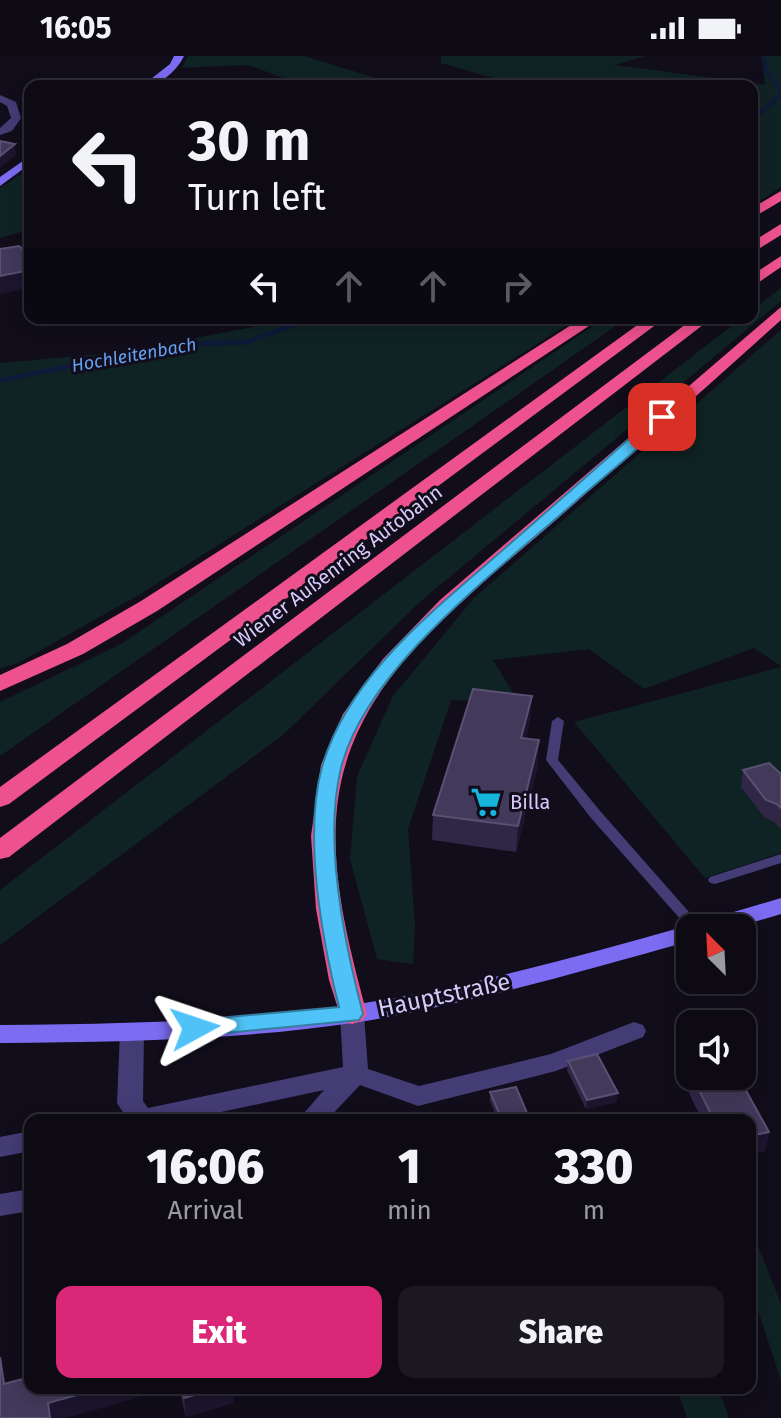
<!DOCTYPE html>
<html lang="en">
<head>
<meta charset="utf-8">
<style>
  body { margin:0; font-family:"Fira Sans",sans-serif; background:#1b1822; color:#f1f3f6; height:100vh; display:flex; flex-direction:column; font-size:30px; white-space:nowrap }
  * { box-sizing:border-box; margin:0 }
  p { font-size:26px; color:#9a9aa0 }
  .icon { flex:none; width:44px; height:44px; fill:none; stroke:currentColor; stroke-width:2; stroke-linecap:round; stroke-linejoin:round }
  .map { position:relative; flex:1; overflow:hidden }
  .side { position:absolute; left:24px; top:1058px; width:732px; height:280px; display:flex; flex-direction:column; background:#0d0a14; border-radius:16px; box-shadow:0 4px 20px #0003,0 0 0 2px #2d2b34 }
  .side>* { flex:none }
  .hud { position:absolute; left:24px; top:24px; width:734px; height:244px; border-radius:16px; box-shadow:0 4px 20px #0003,0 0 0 2px #2d2b34; background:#0d0a14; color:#f1f3f6; overflow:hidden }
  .needle { width:52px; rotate:336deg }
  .controls { position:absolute; left:676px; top:858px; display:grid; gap:16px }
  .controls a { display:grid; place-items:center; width:80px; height:80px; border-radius:16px; background:#0d0a14; box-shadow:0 4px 20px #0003,0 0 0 2px #2d2b34; font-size:40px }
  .pin { position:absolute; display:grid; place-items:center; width:68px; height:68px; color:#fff; margin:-34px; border-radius:16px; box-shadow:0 4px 12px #0006 }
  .me { position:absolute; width:88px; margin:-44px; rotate:85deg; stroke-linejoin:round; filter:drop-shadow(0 0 6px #0008) }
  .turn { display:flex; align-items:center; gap:28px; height:168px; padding:0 32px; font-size:36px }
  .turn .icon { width:104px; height:104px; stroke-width:2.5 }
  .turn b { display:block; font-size:56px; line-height:68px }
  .lanes { display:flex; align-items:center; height:76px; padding:0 32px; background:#0003; justify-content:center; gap:40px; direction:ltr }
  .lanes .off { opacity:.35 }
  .eta { display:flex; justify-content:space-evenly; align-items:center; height:136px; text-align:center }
  .eta b { font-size:48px; font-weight:800; line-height:56px }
  .action { display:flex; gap:16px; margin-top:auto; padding:16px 32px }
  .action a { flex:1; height:92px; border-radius:16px; background:#db2777; color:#fff; font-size:32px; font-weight:800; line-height:92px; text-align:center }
  .action a+a { background:#1b1822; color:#f1f3f6 }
  .status { display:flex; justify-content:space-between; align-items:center; height:56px; padding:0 40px; background:#0d0a14; direction:ltr }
  .status svg { height:22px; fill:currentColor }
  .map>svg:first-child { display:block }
</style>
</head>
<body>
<div class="status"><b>16:05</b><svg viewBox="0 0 49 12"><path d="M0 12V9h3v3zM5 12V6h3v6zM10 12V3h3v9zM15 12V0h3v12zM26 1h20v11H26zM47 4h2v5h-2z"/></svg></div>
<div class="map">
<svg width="781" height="1362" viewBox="0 0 781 1362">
  <rect width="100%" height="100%" fill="#110d1b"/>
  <path fill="#102324" d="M188 0H304L402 30H305L248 9 182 12Z
    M441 0H645L615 9 765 29 762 0H781V131L752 150V30H562C533 24 502 30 472 30L496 23 441 7Z
    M30 112V168L24 175 0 182V132Z
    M781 232V245L421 545 284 678 0 889V834L742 262H752V254Z
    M298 262H578L142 537 20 606 0 613V307L124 296Z
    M605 262H627L0 700V646L121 588Z
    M781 274V610L754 592 644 633 589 593 493 604 519 647 451 644 408 773 415 870 413 908 377 903 350 803 357 720 393 640 474 542Z
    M781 611V797L705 822 574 666Z
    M750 1170 781 1248V1324L750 1230Z
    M677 1332H718L729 1362H687Z"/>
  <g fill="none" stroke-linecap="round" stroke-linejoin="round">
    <path stroke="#0e1a38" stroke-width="4" d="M763 0 767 16 781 34
      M752 65 781 38"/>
    <path stroke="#0e1a38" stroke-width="5" d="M0 324 185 288 247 286 313 262"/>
    <path fill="#443c75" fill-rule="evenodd" d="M558 661 564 665 558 704 601 756 703 872H690V874L591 762 546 704 552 665Z
      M781 798V807L715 828 710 827 708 824 710 821Z"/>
    <path fill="#443c75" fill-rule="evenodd" d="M0 39 16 46 21 62 12 75 0 79V72L11 62 7 50 0 46Z
      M352 949 361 952 364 958 368 1013 419 1030 551 998 634 966 643 969 646 975 643 981 556 1015 418 1050 360 1029 327 1064H298L324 1034 184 1064H128L117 1047 120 977 123 971 132 968 141 971 144 977 143 1045 148 1052 343 1011 340 958 343 952Z
      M30 1075V1095L0 1101V1081Z
      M30 1133V1155L0 1160V1138Z"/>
    <path fill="#7c6cf1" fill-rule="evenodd" d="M174 0H184C176 16 160 30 142 30L170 8Z
      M30 100V108L0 130V121Z
      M781 842V858L734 872H690V885C579 916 467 949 353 967 236 984 118 986 0 987V969C118 968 236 966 352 949 467 932 579 900 690 869L697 871 700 866Z"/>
    <path fill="#ee528e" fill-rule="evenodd" d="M781 135V145L752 162V152Z
      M781 168V179L752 197V186Z
      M781 200V211L752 231V219Z
      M781 251V264C710 328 639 391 567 454 487 526 379 599 346 707 321 788 346 879 367 958L362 965 352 968 342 965 329 924 316 853 311 780 321 709 343 658 383 603 440 544Z
      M582 262H601L157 555 83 598 0 635V619L67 588 141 545Z
      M647 262H665L9 748 0 751V731Z
      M694 262H712L9 801 0 803V782Z"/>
  </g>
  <path fill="#302747" d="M530 664 526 682 538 709 516 796 432 784 433 759Z
    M743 714 781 718V773L774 766 764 761 741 731Z
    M568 1005 617 1046 586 1053 567 1014Z
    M692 1020H738L769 1076 765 1095 750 1098V1064H702L689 1037Z
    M490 1036 530 1064H498L490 1045Z
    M179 1332H232L233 1347 186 1361Z"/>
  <path fill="#1c152e" d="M15 88 16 99 0 112V100Z
    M30 214V232L0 238V220Z
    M532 640 530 664 520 706 521 682Z
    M539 684 538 709 516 796 518 770Z
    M618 1037 617 1046 586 1053 587 1044Z
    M769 1076 765 1095 750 1098V1080Z
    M102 1332H171L66 1362H50L48 1347Z
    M219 1332H232L233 1347 186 1361 184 1342Z"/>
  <path fill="#42395b" stroke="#595074" stroke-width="2" d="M0 85 15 88 0 100Z
    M19 190 30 200V214L0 220V193Z
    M473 633 532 640 521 682 539 684 518 770 433 759Z
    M769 707 781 718V752L777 748 766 744 743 714Z
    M597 998 618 1037 587 1044 568 1005Z
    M692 1020H738L769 1076 750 1080V1064H714Z
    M516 1031 530 1064H502L490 1036Z
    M0 1301 4 1328 30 1321V1332H102L48 1347 50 1362H0Z
    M181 1332H219L184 1342Z"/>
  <path fill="#4fc3f7" stroke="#337fa1" stroke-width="2" d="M657 358 669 361C642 392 605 419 575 446 499 514 366 611 341 712 323 785 344 886 363 958L359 964 195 980 187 978 183 972 195 964 339 951C322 883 303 780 322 711 349 616 441 549 512 486 560 444 609 401 657 358Z"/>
  <defs>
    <g id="supermarket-bare" transform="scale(2.4)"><path d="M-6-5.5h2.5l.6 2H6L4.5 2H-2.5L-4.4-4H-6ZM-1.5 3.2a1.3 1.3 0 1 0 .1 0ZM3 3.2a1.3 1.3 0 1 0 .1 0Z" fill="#15b5dc" stroke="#110d1b" stroke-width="2.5" paint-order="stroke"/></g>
  </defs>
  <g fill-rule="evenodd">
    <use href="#supermarket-bare" x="486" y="746"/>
  </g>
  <g text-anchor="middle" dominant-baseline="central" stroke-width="6" stroke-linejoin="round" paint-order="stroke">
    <g font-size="18" font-style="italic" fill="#63a1f0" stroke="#110d1b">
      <text transform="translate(134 299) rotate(-10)">Hochleitenbach</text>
    </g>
    <g font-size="20" fill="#d5cbfa" stroke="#110d1b">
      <text transform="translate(338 510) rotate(-37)">Wiener Außenring Autobahn</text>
    </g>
    <g font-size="20" fill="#d5cbfa" stroke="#110d1b" text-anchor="start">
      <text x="510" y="746">Billa</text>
    </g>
    <g font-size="24" fill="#d5cbfa" stroke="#110d1b">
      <text transform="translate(444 939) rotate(-12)">Hauptstraße</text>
    </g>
  </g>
</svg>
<div class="controls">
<a><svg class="needle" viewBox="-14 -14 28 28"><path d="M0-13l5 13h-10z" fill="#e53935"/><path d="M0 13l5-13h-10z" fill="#9a9aa0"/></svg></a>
<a><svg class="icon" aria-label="sound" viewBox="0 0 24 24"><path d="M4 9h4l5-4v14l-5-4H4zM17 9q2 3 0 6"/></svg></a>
</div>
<div class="pin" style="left:662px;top:361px;background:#d93025"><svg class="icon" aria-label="arrive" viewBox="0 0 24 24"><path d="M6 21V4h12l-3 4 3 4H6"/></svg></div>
<svg class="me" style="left:195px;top:972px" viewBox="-20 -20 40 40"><path d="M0-17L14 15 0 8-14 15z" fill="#4fc3f7" stroke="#fff" stroke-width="4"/></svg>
<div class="hud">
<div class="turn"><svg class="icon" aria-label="left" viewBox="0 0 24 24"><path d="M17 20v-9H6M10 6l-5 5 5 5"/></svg><div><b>30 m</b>Turn left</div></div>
<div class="lanes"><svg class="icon" aria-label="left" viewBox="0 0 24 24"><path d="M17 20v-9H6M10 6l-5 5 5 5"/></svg><svg class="icon off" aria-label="ahead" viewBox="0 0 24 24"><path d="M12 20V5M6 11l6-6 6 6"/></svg><svg class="icon off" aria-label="ahead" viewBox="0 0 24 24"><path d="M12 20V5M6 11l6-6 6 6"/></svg><svg class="icon off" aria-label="right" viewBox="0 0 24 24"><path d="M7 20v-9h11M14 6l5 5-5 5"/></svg></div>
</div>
<section class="side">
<div class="eta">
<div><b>16:06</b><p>Arrival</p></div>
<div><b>1</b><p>min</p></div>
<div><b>330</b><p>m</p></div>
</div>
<div class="action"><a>Exit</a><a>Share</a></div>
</section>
</div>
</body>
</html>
